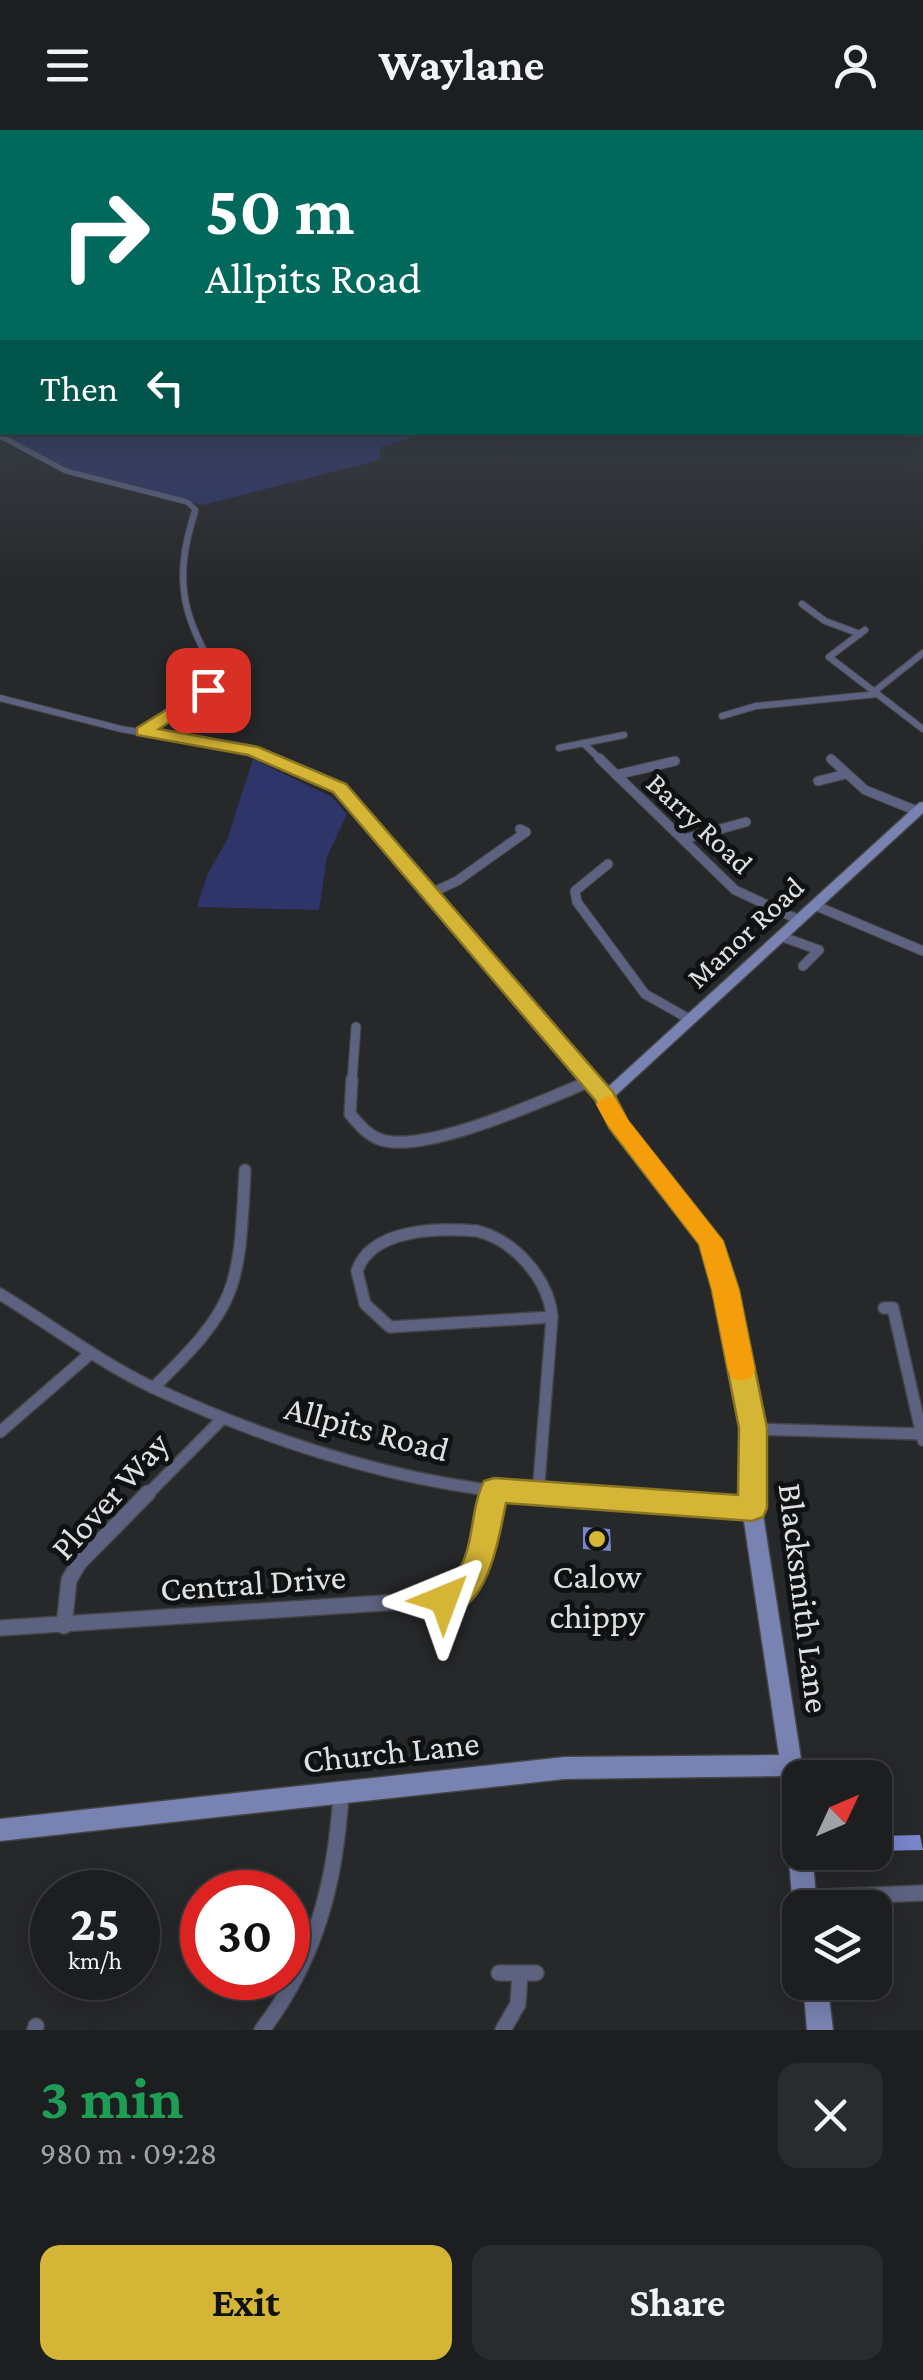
<!DOCTYPE html>
<html lang="en">
<head>
<meta charset="utf-8">
<style>
  body { margin:0; font-family:"Crimson Pro",serif; background:#2a2b2d; color:#f1f3f6; height:100vh; display:flex; flex-direction:column; font-size:38px; white-space:nowrap }
  * { box-sizing:border-box; margin:0 }
  p { font-size:32px; color:#a0a2a5 }
  .icon { flex:none; width:55px; height:55px; fill:none; stroke:currentColor; stroke-width:2; stroke-linecap:round; stroke-linejoin:round }
  .map { position:relative; height:1900px; overflow:hidden }
  .details { display:flex; flex-direction:column; background:#1d1e20; flex:1 }
  .details>* { flex:none }
  .banner { position:absolute; left:0px; top:0px; width:925px; height:305px; box-shadow:0 5px 25px #0003,0 0 0 2px #3b3c3e; background:#00695c; color:#fff; overflow:hidden }
  .needle { width:65px; rotate:46deg }
  .controls { position:absolute; left:782px; top:1630px; display:grid; gap:20px }
  .controls a { display:grid; place-items:center; width:110px; height:110px; border-radius:20px; background:#1d1e20; box-shadow:0 5px 25px #0003,0 0 0 2px #3b3c3e; font-size:50px }
  .speed { position:absolute; left:30px; top:1740px; display:flex; gap:20px; font-size:50px; font-weight:700; text-align:center }
  .speed>* { display:grid; place-content:center; width:130px; height:130px; border-radius:50%; background:#1d1e20; box-shadow:0 5px 25px #0003,0 0 0 2px #3b3c3e; line-height:1 }
  .speed small { font-size:25px; font-weight:400 }
  .speed .limit { border:15px solid #d22; background:#fff; color:#111 }
  .pin { position:absolute; display:grid; place-items:center; width:85px; height:85px; color:#fff; margin:-42px; border-radius:20px; box-shadow:0 5px 15px #0006 }
  .me { position:absolute; width:110px; margin:-55px; rotate:44deg; stroke-linejoin:round; filter:drop-shadow(0 0 8px #0008) }
  .turn { display:flex; align-items:center; gap:35px; height:210px; padding:0 40px; font-size:45px }
  .turn .icon { width:130px; height:130px; stroke-width:2.5 }
  .turn b { display:block; font-size:70px; line-height:85px }
  .then { display:flex; align-items:center; height:95px; padding:0 40px; background:#0003; gap:20px; font-size:38px }
  .round { display:grid; place-items:center; flex:none; width:105px; height:105px; border-radius:20px; background:#2a2b2d }
  .summary { display:flex; align-items:center; justify-content:space-between; height:170px; padding:0 40px }
  h1 { font-size:60px; font-weight:700; line-height:75px; color:#1e9e55 }
  .primary-button { display:flex; gap:20px; margin-top:auto; padding:20px 40px }
  .primary-button a { flex:1; height:115px; border-radius:20px; background:#d5b535; color:#111; font-size:40px; font-weight:700; line-height:115px; text-align:center }
  .primary-button a+a { background:#2a2b2d; color:#f1f3f6 }
  header { display:flex; justify-content:space-between; align-items:center; height:130px; padding:0 40px; background:#1d1e20; font-size:45px; font-weight:700 }
  .map>svg:first-child { display:block }
</style>
</head>
<body>
<header><svg class="icon" aria-label="menu" viewBox="0 0 24 24"><path d="M4 6h16M4 12h16M4 18h16"/></svg>Waylane<svg class="icon" aria-label="person" viewBox="0 0 24 24"><circle cx="12" cy="8" r="4"/><path d="M4 21q1-7 8-7t8 7"/></svg></header>
<div class="map">
<svg width="923" height="1900" viewBox="0 0 923 1900">
  <rect width="100%" height="100%" fill="#27282a"/>
  <path fill="#2e3568" d="M411 302 416 307 381 317 379 330 203 375 85 348 35 326 3 303Z
    M253 629 332 667 347 684 327 727 319 780 197 777 207 745 227 710Z"/>
  <path fill="#7986cc" d="M583 1397 610 1399 611 1421 583 1419Z
    M920 1705 923 1720 875 1721V1706Z"/>
  <g fill="none" stroke-linecap="round" stroke-linejoin="round">
    <g stroke="#444547" stroke-width="6">
      <path id="street-far4" d="M0 306 66 341 187 372 195 379 194 383"/>
    </g>
    <g stroke="#444547" stroke-width="8">
      <path id="street-far3" d="M802 474 825 491 860 504
        M865 500 829 527 923 599
        M875 561 923 523
        M0 568 121 599 252 621 276 631
        M722 586 756 576 878 564
        M144 601 221 551C183 487 172 454 195 381
        M583 613 602 631
        M559 618 624 605"/>
    </g>
    <g stroke="#444547" stroke-width="11">
      <path id="street-far2" d="M270 628 339 658 592 951
        M599 628 735 760 797 789
        M831 629 865 660 917 681
        M616 645 675 631
        M818 651 846 644
        M684 709 746 692
        M608 734 575 761 577 772 645 864 691 890
        M427 765 457 751 526 702 520 699
        M814 775 923 821
        M780 806 819 820 803 836
        M352 951 356 897"/>
    </g>
    <g stroke="#444547" stroke-width="14">
      <path id="street-far1" d="M352 949 350 984C359 994 366 1004 379 1009 422 1026 544 970 588 952
        M589 949 605 967
        M477 1101C514 1110 549 1149 552 1187L390 1197 365 1174 357 1141C371 1098 439 1098 477 1101Z
        M0 1164C51 1195 102 1234 156 1259 278 1315 415 1358 550 1366
        M884 1178H893L923 1310
        M153 1258C240 1174 239 1158 245 1040
        M753 1299 922 1304
        M0 1302 91 1223
        M538 1365 552 1187
        M146 1366 223 1288
        M493 1366 494 1360"/>
    </g>
    <g stroke="#444547" stroke-width="18">
      <path id="street" d="M527 1363 752 1378
        M64 1496 69 1450 79 1433 148 1363
        M0 1498 444 1469 475 1435 493 1363
        M805 1768 923 1763
        M499 1843H536
        M35 1900 36 1896
        M262 1900C316 1829 336 1751 341 1663
        M503 1900 518 1874 520 1843"/>
    </g>
    <g stroke="#444547" stroke-width="3">
      <path id="secondary" d="M923 672V683L613 968 625 992 716 1107 734 1160 762 1299V1378L804 1648H800V1722H812L817 1778H800V1788L797 1786 793 1778 782 1646 564 1649 0 1711V1689L564 1627 779 1625 742 1378 744 1299 716 1160 702 1113 613 998 597 967 919 673Z
        M803 1852H827L833 1900H807Z"/>
    </g>
    <use href="#street-far4" stroke="#5c6280" stroke-width="5"/>
    <use href="#street-far3" stroke="#5c6280" stroke-width="6"/>
    <use href="#street-far2" stroke="#5c6280" stroke-width="9"/>
    <use href="#street-far1" stroke="#5c6280" stroke-width="11"/>
    <use href="#street" stroke="#5c6280" stroke-width="15"/>
    <use href="#secondary" fill="#7983b2" fill-rule="evenodd"/>
  </g>
  <linearGradient id="sky" x2="0" y2="1"><stop stop-color="#151617"/><stop offset="0.42" stop-color="#414855"/><stop offset="1" stop-color="#414855" stop-opacity="0"/></linearGradient>
  <rect width="923" height="456" fill="url(#sky)"/>
  <path fill="#d5b535" stroke="#8a7622" stroke-width="2.5" d="M203 557 217 560 159 599 258 617 346 654 613 962 628 991 723 1111 739 1160 767 1298V1378L763 1387 752 1391 506 1373C499 1406 486 1498 433 1479L428 1469C435 1454 452 1451 461 1436 474 1411 471 1377 484 1351L494 1348 738 1365 739 1298 712 1160 699 1114 610 999 595 970 333 662 248 625 137 605V598Z"/>
  <path fill="#f59e0b" d="M607 966 615 968 628 990 723 1111 739 1160 755 1240 751 1248 741 1251 732 1248 728 1240 712 1160 699 1114 607 994 596 974Z"/>
  <circle fill="#d5b535" stroke="#101112" stroke-width="4" cx="597" cy="1409" r="10"/>
  <g text-anchor="middle" dominant-baseline="central" stroke-width="10" stroke-linejoin="round" paint-order="stroke">
    <g font-size="30" fill="#dfe0e1" stroke="#101112">
      <text transform="translate(700 693) rotate(43)">Barry Road</text>
      <text transform="translate(745 802) rotate(-43)">Manor Road</text>
    </g>
    <g font-size="35" fill="#dfe0e1" stroke="#101112">
      <text transform="translate(367 1299) rotate(15)">Allpits Road</text>
      <text transform="translate(110 1366) rotate(-48)">Plover Way</text>
      <text transform="translate(253 1453) rotate(-4)">Central Drive</text>
      <text transform="translate(804 1468) rotate(83)">Blacksmith Lane</text>
      <text transform="translate(391 1622) rotate(-6)">Church Lane</text>
    </g>
    <g font-size="35" fill="#dfe0e1" stroke="#101112">
      <text x="597" y="1446">Calow<tspan x="597" dy="40">chippy</tspan></text>
    </g>
  </g>
</svg>
<div class="controls">
<a><svg class="needle" viewBox="-14 -14 28 28"><path d="M0-13l5 13h-10z" fill="#e53935"/><path d="M0 13l5-13h-10z" fill="#a0a2a5"/></svg></a>
<a><svg class="icon" aria-label="layers" viewBox="0 0 24 24"><path d="M12 4l9 5-9 5-9-5zM3 14l9 5 9-5"/></svg></a>
</div>
<div class="speed"><div>25<small>km/h</small></div><div class="limit">30</div></div>
<div class="pin" style="left:208px;top:560px;background:#d93025"><svg class="icon" aria-label="arrive" viewBox="0 0 24 24"><path d="M6 21V4h12l-3 4 3 4H6"/></svg></div>
<svg class="me" style="left:444px;top:1469px" viewBox="-20 -20 40 40"><path d="M0-17L14 15 0 8-14 15z" fill="#d5b535" stroke="#fff" stroke-width="4"/></svg>
<div class="banner">
<div class="turn"><svg class="icon" aria-label="right" viewBox="0 0 24 24"><path d="M7 20v-9h11M14 6l5 5-5 5"/></svg><div><b>50 m</b>Allpits Road</div></div>
<div class="then">Then<svg class="icon" aria-label="left" viewBox="0 0 24 24"><path d="M17 20v-9H6M10 6l-5 5 5 5"/></svg></div>
</div>
</div>
<section class="details">
<div class="summary"><div><h1>3 min</h1><p>980 m · 09:28</p></div><a class="round"><svg class="icon" aria-label="close" viewBox="0 0 24 24"><path d="M6 6l12 12M18 6L6 18"/></svg></a></div>
<div class="primary-button"><a>Exit</a><a>Share</a></div>
</section>
</body>
</html>
